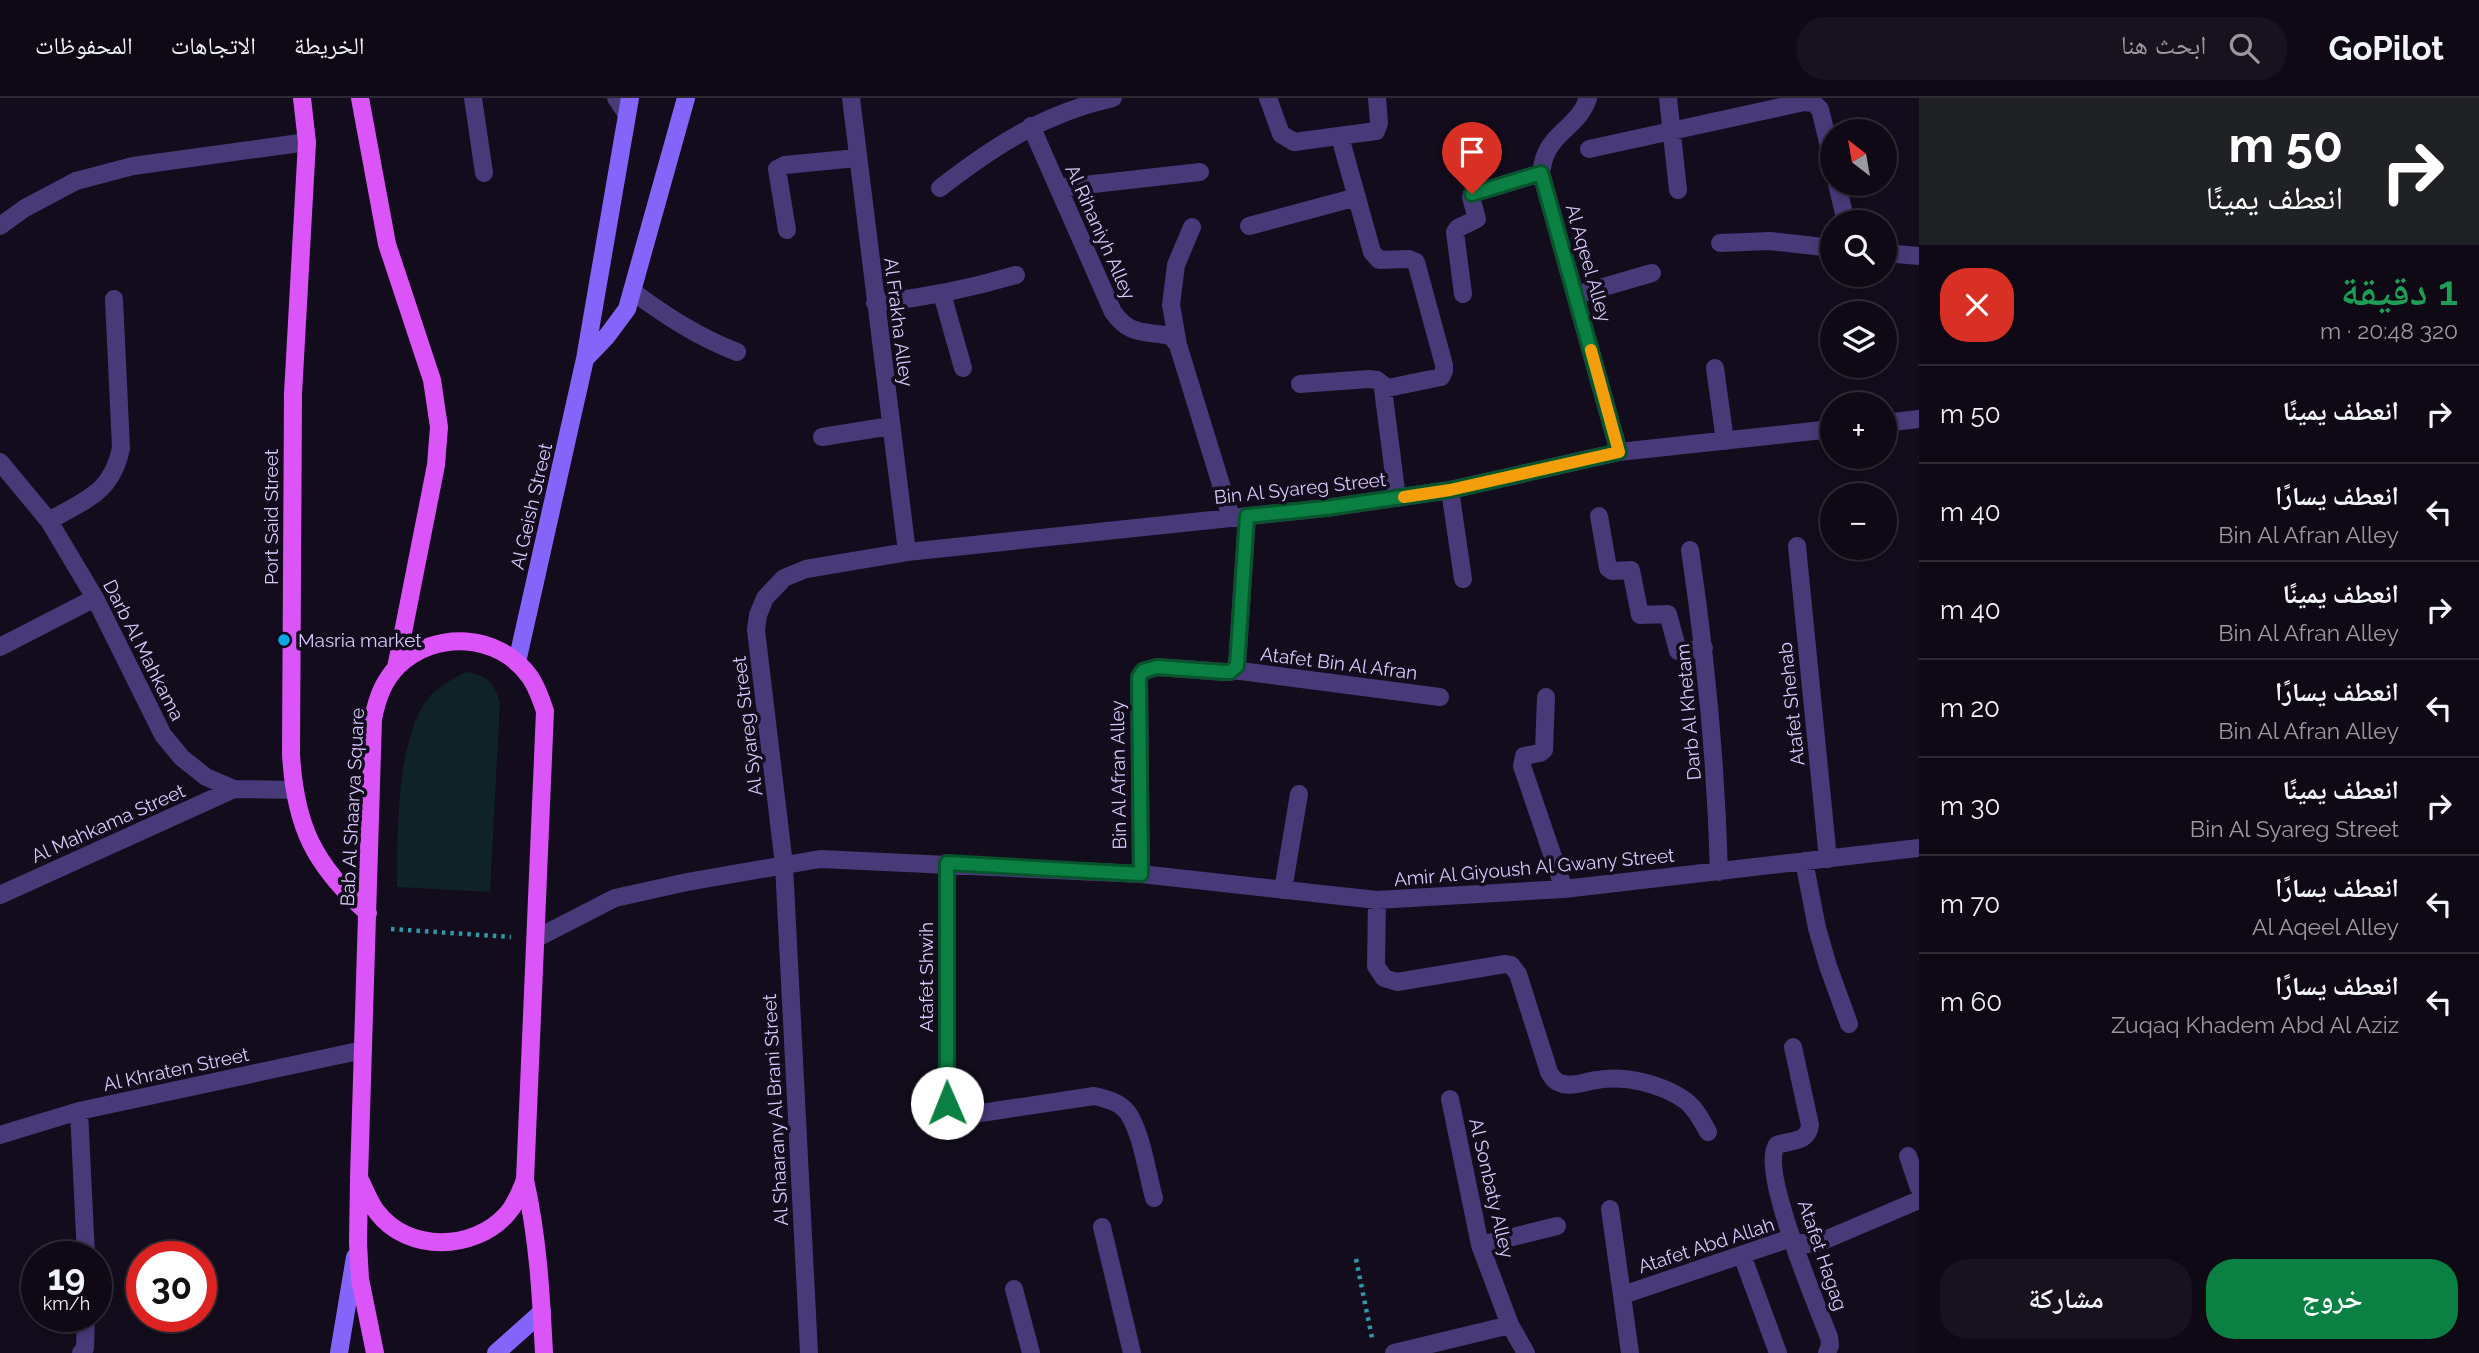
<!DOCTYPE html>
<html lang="ar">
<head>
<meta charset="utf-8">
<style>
  body { margin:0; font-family:Raleway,"Noto Naskh Arabic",sans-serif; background:#17121e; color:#f1f3f6; direction:rtl; height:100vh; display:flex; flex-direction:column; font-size:26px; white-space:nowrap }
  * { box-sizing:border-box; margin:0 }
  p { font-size:23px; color:#9b9aa0 }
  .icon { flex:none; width:38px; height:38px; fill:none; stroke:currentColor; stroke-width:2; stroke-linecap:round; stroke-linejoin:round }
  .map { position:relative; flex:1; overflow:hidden; direction:ltr }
  .sheet { display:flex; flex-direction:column; background:#0e0915; width:560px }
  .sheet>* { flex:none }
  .banner { background:#202124; color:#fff; overflow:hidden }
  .needle { width:46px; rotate:329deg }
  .tools { position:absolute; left:1820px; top:21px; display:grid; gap:14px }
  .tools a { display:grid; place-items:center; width:77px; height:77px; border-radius:50%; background:#0e0915; box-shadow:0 4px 10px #0003,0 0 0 2px #2e2a34; font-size:35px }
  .speed { position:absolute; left:21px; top:1143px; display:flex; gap:14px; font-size:35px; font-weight:700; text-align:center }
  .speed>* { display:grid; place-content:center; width:91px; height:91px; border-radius:50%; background:#0e0915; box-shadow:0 4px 10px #0003,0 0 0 2px #2e2a34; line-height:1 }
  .speed small { font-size:18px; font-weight:400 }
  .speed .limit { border:10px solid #d22; background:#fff; color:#111 }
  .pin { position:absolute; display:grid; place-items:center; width:60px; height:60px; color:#fff; margin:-72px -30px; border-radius:50% 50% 50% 0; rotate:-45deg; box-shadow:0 0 7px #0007 }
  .pin .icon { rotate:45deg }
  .me { position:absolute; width:77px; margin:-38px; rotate:359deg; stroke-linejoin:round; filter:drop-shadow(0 0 5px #0008) }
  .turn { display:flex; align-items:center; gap:24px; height:147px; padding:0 21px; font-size:32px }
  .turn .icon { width:91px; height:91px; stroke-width:2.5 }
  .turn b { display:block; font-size:49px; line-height:60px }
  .round { display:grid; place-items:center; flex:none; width:74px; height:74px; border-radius:28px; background:#17121e }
  .head { display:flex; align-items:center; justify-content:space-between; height:119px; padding:0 21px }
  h1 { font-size:42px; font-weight:600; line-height:52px; color:#1e9e55 }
  .action { display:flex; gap:14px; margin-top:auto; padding:14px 21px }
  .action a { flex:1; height:80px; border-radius:28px; background:#0b8043; color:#fff; font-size:28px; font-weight:600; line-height:80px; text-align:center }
  .action a+a { background:#17121e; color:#f1f3f6 }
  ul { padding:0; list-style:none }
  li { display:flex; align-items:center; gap:21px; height:98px; padding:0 21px; border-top:2px solid #2e2a34 }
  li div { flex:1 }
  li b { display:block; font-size:26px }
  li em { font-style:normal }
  header { display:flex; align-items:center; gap:42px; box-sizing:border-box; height:98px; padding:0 35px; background:#0e0915; border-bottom:2px solid #2e2a34 }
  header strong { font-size:33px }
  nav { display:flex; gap:38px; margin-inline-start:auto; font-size:24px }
  .search { width:490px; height:63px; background:#17121e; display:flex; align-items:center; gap:18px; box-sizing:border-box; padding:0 24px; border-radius:28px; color:#9b9aa0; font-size:26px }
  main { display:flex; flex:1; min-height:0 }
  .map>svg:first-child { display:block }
</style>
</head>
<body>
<header>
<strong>GoPilot</strong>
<div class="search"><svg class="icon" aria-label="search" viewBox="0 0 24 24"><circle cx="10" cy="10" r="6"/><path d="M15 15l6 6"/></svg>ابحث هنا</div>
<nav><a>الخريطة</a><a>الاتجاهات</a><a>المحفوظات</a></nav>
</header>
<main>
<section class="sheet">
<div class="banner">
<div class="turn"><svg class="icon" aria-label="right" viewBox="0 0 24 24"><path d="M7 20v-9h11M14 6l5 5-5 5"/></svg><div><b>50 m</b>انعطف يمينًا</div></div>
</div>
<div class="head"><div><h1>1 دقيقة</h1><p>320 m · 20:48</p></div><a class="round" style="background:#d93025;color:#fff"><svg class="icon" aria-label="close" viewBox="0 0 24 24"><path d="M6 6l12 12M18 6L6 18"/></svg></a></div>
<ul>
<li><svg class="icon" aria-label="right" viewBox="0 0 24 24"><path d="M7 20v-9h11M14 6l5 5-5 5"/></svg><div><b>انعطف يمينًا</b></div><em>50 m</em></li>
<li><svg class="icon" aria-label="left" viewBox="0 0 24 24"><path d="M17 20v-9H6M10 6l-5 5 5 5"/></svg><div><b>انعطف يسارًا</b><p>Bin Al Afran Alley</p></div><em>40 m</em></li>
<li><svg class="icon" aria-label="right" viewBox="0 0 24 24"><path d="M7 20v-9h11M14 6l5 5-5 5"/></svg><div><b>انعطف يمينًا</b><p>Bin Al Afran Alley</p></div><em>40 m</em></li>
<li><svg class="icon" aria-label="left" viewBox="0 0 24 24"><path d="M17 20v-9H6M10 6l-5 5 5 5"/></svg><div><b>انعطف يسارًا</b><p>Bin Al Afran Alley</p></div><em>20 m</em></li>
<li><svg class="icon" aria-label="right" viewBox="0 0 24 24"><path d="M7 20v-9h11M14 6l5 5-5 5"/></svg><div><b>انعطف يمينًا</b><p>Bin Al Syareg Street</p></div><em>30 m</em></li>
<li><svg class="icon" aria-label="left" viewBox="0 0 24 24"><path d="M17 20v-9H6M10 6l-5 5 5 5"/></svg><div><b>انعطف يسارًا</b><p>Al Aqeel Alley</p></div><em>70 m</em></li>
<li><svg class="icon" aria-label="left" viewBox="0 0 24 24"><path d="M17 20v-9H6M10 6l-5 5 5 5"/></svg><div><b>انعطف يسارًا</b><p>Zuqaq Khadem Abd Al Aziz</p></div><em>60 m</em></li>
</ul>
<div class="action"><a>خروج</a><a>مشاركة</a></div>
</section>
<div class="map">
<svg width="1919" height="1255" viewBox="0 0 1919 1255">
  <rect width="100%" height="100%" fill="#120c1c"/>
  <path fill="#0f2225" d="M466 574C487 577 495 585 500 605L490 794 397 789C398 736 395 640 430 598 440 587 453 581 466 574Z"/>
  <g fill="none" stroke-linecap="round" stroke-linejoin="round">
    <path stroke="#3198a8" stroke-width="4.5" stroke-dasharray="3.5 5" stroke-linecap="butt" d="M391 831 511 839
      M1356 1161 1372 1240"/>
    <path stroke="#483979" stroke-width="18" d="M473 0 484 75
      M616 0 626 15
      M851 0 907 454
      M1268 0 1281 36 1294 44 1376 33 1379 25 1377 0
      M1588 0C1580 26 1554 34 1545 58 1543 63 1542 69 1541 75L1619 354
      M1668 0 1678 92
      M1031 28 1113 214C1130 238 1144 233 1171 238L1178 247 1231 419
      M1340 39 1372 154 1379 162 1409 161 1416 164 1444 267V273L1441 279 1383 291 1397 400
      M1589 51 1804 4 1813 5 1820 11 1832 61
      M1837 86 1846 124
      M940 90C994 48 1045 15 1113 0
      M1058 90 1200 74
      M0 128 25 110 76 83 133 68 307 44
      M1249 128 1357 99
      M787 132 777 71 785 67 857 60
      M1720 145 1770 143 1832 150
      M1885 155 1919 158
      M632 193C666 218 698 239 737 254
      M942 196 963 270
      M1463 196 1455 134 1458 130 1477 121 1471 99 1472 96 1541 75
      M1576 197 1652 175
      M875 205C924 200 969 191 1016 177
      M1178 247 1171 207 1176 167 1192 129
      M1715 270 1725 343
      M1300 286 1369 281 1377 282 1386 289
      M1885 325 1919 321
      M822 339 891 328
      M0 364 49 423 95 500 163 637 182 660 206 679 234 691 293 692
      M1450 392 1463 481
      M1599 418 1608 470 1612 473 1631 472 1640 517 1668 516 1678 553 1704 550
      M49 423C86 401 112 395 121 350L114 201
      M1797 448 1828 761
      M1690 452C1706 559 1716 665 1719 774
      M0 549 95 500
      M1233 572 1440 599
      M1546 599 1544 652 1540 655 1524 658 1522 668 1564 791
      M1804 763 1817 830 1828 868 1849 926
      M947 765V998L950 1011 961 1018 1094 998C1107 1001 1120 1004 1128 1015 1142 1036 1147 1075 1154 1100
      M1141 776 1139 579 1143 573 1157 569 1225 574H1230L1237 568 1247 418
      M1283 792 1299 696
      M0 797 234 691
      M1377 802 1376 868 1384 880 1397 884 1505 866 1511 867 1518 876 1549 974C1552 979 1554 983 1560 985 1571 990 1586 983 1597 982 1625 977 1663 986 1686 1003 1696 1011 1702 1023 1708 1034
      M537 840 615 800 687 784 820 761 1141 776 1377 802 1564 791 1919 750
      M1793 949 1810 1027C1808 1045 1791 1042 1777 1047 1759 1071 1817 1208 1829 1239L1830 1247 1827 1255
      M1450 1001 1480 1147 1510 1227
      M79 1013 86 1158
      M0 1037 79 1013 363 952
      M1908 1058 1919 1090
      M1610 1111 1630 1255
      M1102 1129 1132 1255
      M1480 1147 1557 1128
      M1742 1157 1778 1255
      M1014 1191 1031 1255
      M1623 1197 1785 1142 1809 1146 1818 1145 1919 1102
      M81 1255 85 1250 86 1218
      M809 1255 784 767 756 532 758 517 765 500 784 480 806 471 907 454 1326 410 1450 392 1619 354 1832 331
      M1394 1255 1510 1227 1526 1255"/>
    <path stroke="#8564f9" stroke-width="18" d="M585 261 607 238 627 211 686 0
      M517 564 585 261 630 0
      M339 1255 355 1159
      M496 1255 542 1214"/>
    <path stroke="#db54f8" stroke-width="18" d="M302 0 307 44 293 296 291 656C295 728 314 767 368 815
      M360 0 387 146 432 282 439 329 436 367 396 570
      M525 1082C520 1094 516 1106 507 1116 474 1153 408 1155 377 1114 369 1104 365 1091 359 1080L373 621C377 601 383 583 398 568 435 532 499 535 530 579 537 589 541 601 545 613L525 1082C538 1140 541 1196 544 1255
      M359 1083 358 1145 360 1181 375 1255"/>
  </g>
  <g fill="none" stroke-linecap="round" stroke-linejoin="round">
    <g stroke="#07532c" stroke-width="18">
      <path id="route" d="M947 1005V765L1141 776 1139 579 1143 573 1157 569 1225 574H1230L1237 568 1247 418 1326 410 1450 392 1619 354 1541 75 1472 96"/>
    </g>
    <use href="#route" stroke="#0b8043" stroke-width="12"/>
    <path stroke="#f59e0b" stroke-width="12" d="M1404 399 1450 392 1619 354 1591 252"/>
  </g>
  <circle fill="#09a7e9" stroke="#120c1c" stroke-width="2.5" cx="284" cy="542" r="7"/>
  <g text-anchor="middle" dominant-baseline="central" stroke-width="7" stroke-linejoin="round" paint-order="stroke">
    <g font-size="19" fill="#d9c9fd" stroke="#120c1c">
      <text transform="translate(1101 134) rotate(66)">Al Rihaniyh Alley</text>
      <text transform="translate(1589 165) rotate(74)">Al Aqeel Alley</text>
      <text transform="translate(899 224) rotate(83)">Al Frakha Alley</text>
      <text transform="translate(1300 390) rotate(-6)">Bin Al Syareg Street</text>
      <text transform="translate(531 408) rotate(-77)">Al Geish Street</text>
      <text transform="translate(271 419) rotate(-90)">Port Said Street</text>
      <text transform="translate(144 552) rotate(63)">Darb Al Mahkama</text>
      <text transform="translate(1339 565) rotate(7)">Atafet Bin Al Afran</text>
      <text transform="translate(1791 606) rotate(-96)">Atafet Shehab</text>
      <text transform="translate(1688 614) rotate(-95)">Darb Al Khetam</text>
      <text transform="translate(747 628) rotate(-97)">Al Syareg Street</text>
      <text transform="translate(1118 677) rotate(-91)">Bin Al Afran Alley</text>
      <text transform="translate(352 709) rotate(-87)">Bab Al Shaarya Square</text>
      <text transform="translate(108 725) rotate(-24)">Al Mahkama Street</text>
      <text transform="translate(1534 769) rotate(-5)">Amir Al Giyoush Al Gwany Street</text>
      <text transform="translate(926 879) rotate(-90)">Atafet Shwih</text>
      <text transform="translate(176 971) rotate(-12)">Al Khraten Street</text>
      <text transform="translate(775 1012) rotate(-93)">Al Shaarany Al Brani Street</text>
      <text transform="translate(1492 1090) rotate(77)">Al Sonbaty Alley</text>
      <text transform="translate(1706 1147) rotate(-18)">Atafet Abd Allah</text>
      <text transform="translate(1823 1157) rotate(71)">Atafet Hagag</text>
    </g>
    <g font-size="19" fill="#d9c9fd" stroke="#120c1c" text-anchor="start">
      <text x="298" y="542">Masria market</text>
    </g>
  </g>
</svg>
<div class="tools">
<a><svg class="needle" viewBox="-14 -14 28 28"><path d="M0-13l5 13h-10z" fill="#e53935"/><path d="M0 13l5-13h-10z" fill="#9b9aa0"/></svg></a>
<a><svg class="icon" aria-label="search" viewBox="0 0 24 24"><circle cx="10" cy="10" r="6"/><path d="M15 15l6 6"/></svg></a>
<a><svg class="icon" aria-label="layers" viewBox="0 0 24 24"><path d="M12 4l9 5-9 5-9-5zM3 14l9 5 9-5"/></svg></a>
<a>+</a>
<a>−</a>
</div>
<div class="speed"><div>19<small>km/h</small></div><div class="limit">30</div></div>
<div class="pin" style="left:1472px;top:96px;background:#d93025"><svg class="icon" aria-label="arrive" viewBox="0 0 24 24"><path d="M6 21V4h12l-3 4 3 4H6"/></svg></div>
<svg class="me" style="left:947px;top:1005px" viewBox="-20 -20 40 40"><circle r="19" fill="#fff"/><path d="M0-13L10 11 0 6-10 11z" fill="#0b8043"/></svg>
</div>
</main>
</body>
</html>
